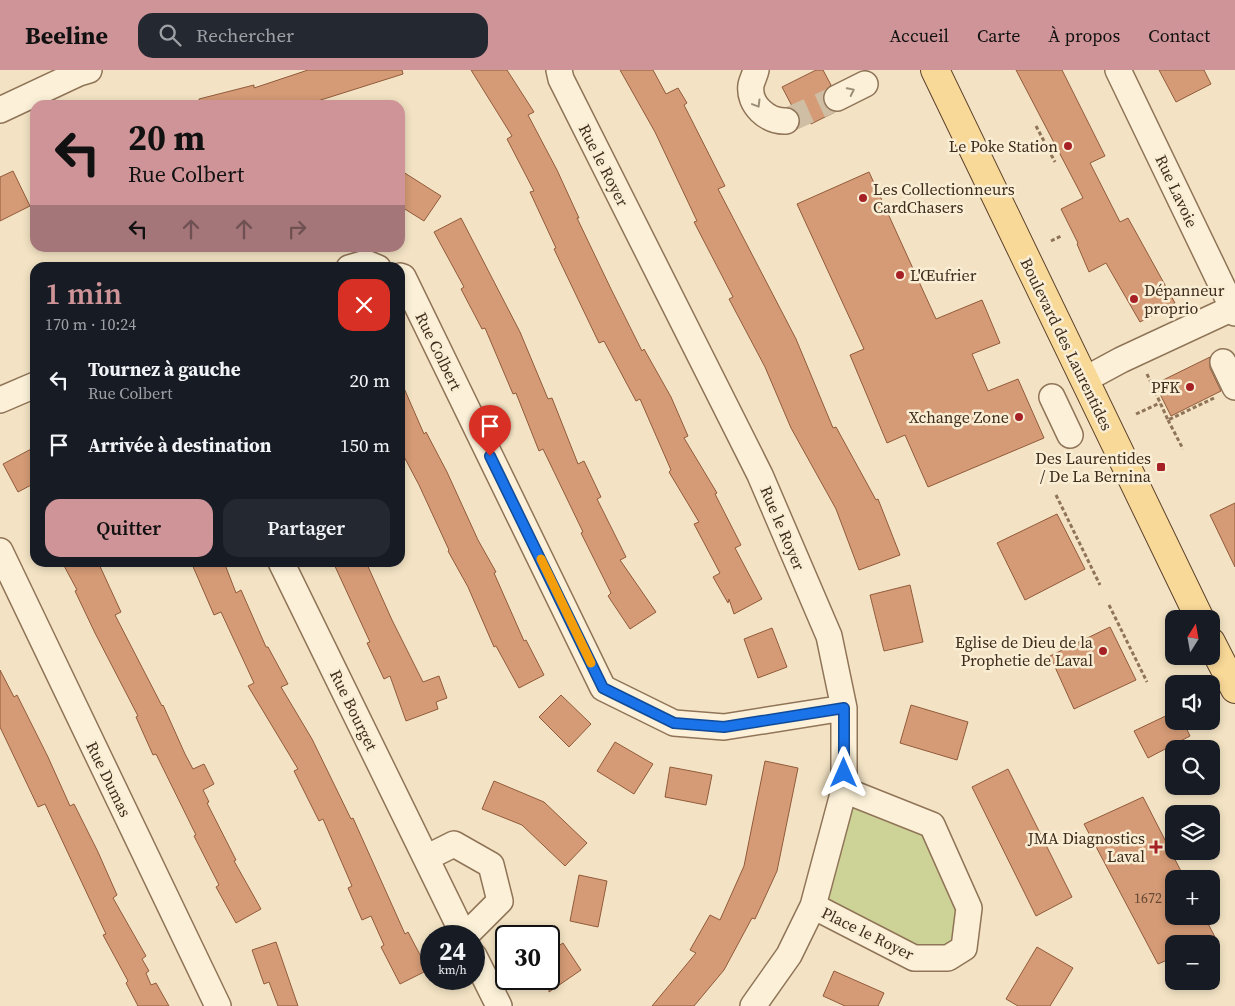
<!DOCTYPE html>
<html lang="fr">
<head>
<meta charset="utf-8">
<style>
  body { margin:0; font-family:"Source Serif 4",serif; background:#242831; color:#f1f3f6; height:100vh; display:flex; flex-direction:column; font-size:19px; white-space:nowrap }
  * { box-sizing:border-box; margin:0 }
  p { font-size:16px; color:#9ea1a6 }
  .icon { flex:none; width:28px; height:28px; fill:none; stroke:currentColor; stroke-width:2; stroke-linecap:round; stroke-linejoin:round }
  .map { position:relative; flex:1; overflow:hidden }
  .panel { position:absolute; left:30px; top:192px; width:375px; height:305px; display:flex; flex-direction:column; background:#171b24; border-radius:15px; box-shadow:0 2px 8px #0003 }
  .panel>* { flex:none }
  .banner { position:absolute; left:30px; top:30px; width:375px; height:152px; border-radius:15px; box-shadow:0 2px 8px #0003; background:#cf9498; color:#111; overflow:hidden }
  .needle { width:32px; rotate:11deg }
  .fabs { position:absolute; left:1165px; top:540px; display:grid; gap:10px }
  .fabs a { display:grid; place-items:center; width:55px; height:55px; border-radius:10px; background:#171b24; box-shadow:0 2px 8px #0003; font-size:25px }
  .speed { position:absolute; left:420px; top:855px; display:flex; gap:10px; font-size:25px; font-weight:700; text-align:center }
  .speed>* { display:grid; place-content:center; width:65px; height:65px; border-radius:50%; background:#171b24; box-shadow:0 2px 8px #0003; line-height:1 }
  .speed small { font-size:12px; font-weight:400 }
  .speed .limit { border:2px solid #111; border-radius:8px; background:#fff; color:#111 }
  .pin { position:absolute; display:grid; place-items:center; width:42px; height:42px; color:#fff; margin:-51px -21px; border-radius:50% 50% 50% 0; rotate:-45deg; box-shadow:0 0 5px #0007 }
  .pin .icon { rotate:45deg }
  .me { position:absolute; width:55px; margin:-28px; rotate:0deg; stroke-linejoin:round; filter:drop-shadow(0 0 4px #0008) }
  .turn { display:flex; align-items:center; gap:18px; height:105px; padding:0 15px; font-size:22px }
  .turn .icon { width:65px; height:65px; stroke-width:2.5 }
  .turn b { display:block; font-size:35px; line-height:42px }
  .lanes { display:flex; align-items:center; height:48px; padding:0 15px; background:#0003; justify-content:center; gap:25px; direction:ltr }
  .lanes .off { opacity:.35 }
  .round { display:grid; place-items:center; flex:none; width:52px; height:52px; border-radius:15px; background:#242831 }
  .headline { display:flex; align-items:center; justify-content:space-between; height:85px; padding:0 15px }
  h1 { font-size:30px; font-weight:600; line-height:38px; color:#cf9498 }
  .button { display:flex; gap:10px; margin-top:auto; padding:10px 15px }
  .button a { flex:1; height:58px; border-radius:15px; background:#cf9498; color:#111; font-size:20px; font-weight:600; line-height:58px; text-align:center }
  .button a+a { background:#242831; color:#f1f3f6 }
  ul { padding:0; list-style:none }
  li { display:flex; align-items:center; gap:15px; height:65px; padding:0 15px }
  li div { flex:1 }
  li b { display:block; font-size:19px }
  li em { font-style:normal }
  header { display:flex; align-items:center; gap:30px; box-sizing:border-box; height:70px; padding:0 25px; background:#cf9498; color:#111 }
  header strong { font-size:24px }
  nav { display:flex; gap:28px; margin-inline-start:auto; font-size:18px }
  .search { width:350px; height:45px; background:#242831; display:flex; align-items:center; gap:12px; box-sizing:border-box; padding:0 18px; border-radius:15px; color:#9ea1a6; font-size:19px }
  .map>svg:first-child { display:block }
</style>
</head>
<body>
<header>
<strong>Beeline</strong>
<div class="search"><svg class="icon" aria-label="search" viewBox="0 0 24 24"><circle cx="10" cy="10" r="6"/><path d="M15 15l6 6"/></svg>Rechercher</div>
<nav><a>Accueil</a><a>Carte</a><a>À propos</a><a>Contact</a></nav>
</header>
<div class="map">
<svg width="1235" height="936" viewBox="0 0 1235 936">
  <rect width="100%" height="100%" fill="#f3e3c4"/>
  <path fill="#cdd296" d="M844 720 932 755 969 838 948 888 813 836Z"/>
  <path fill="#d59b76" stroke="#915b3b" d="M308 0H402L403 4 305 35H200L199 29 254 15V18Z
    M471 0H507L534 42 528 45 557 100 579 148H577L611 219 642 281 644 279 671 327 688 366 684 368 717 423 715 424 741 475 735 478 762 529 734 544 729 529 728 533 713 507 720 503 694 454 699 452 669 402 671 400 640 329 636 331 604 271 599 273 554 179 556 178 530 122 534 121 507 69 512 66Z
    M620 0H653L666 24 678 18 687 33 684 35 725 116 718 119 796 269 833 358 836 357 876 430 878 429 900 485 859 500 836 439 791 358 765 297 729 229 733 227 694 152 697 151 655 62Z
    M816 0H823L831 15 825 21 823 28 824 35 829 40 835 42 811 54 810 51 799 57 800 51 799 45 794 39 790 38 792 36 782 17Z
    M1016 0H1062L1105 86 1090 93 1120 152 1128 148 1175 233 1140 252 1106 193 1089 202 1077 174 1078 173 1061 139 1083 128Z
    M1159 0H1204L1211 14 1176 32Z
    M400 100 441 126 424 151 400 136Z
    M13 101 30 136 0 151V107Z
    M869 102 936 249 982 230 1000 273 972 284 988 321 1018 309 1044 368 928 417 905 365 887 373 850 285 864 279 797 134Z
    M461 148 520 262 548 329 552 328 578 394 584 391 601 427 597 429 626 487 620 490 656 542 630 559 608 526 611 523 581 463 583 462 543 379 539 381 516 323 513 324 485 258 482 259 461 219 464 217 434 162Z
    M1210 287V298L1221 321 1171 346 1155 314Z
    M400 309 424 364 426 362 447 402 478 470 496 502 494 503 524 571 526 570 544 605 519 618 496 576 494 577 468 517 448 481 449 480 419 415 400 379Z
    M35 377V413L18 422 3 394Z
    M1235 433V497L1210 445Z
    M1057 444 1085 499 1025 530 997 473Z
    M62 492H98L121 542 115 545 162 636 163 635 185 684 193 699 204 694 214 714 203 720 209 732 207 733 236 790 234 791 261 839 236 853 216 817 219 815 194 766 196 765 156 684 153 685 136 647 138 646 95 563 75 521 77 520Z
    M191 492H224L236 523 241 520 266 577H268L288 614 281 617 312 669 351 749 353 748 405 864 408 862 428 900 400 914 381 877 384 875 371 846 362 850 348 818 352 816 323 749 319 751 294 701 298 699 248 616 254 613 221 542 214 545Z
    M333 492H366L392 550 423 612 439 606 447 628 436 632 438 639 406 651 390 606 384 609 367 573 370 572Z
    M910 515 923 572 884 581 870 525Z
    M1110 557 1136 610 1074 639 1050 586Z
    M772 558 787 597 758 608 744 569Z
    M0 600 14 627 17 625 48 687 70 736 74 734 98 782 117 825 113 828 146 886 142 889 149 901 146 903 151 915 156 913 169 936H138L126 913 128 911 103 865 106 864 45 734 38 737 0 657Z
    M561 625 591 654 569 677 539 647Z
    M911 635 968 652 957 690 900 673Z
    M1174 642V651H1183L1190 666 1148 688 1134 661Z
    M615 672 653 694 634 724 597 701Z
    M765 691 798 698 777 801 755 849 752 848 724 900 694 936H652L696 883 690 880 710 845 720 850 744 796Z
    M670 697 712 705 706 735 665 727Z
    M1008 699 1072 827 1036 846 972 717Z
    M494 711 544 732 587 773 565 796 522 755 482 739Z
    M1143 727 1185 809H1174V846H1204L1215 867 1201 874H1174V887L1158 894 1084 754Z
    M579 805 607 811 598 857 570 851Z
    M276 872 298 936H278L269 912 264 914 252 880Z
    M563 873 581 900 549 922V882Z
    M1037 877 1073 898 1050 936H1018L1006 929Z
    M834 901 884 923 878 936H845L823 926Z"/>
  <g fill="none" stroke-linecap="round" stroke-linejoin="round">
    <path stroke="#cfbea3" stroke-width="25" stroke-dasharray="25 12" stroke-linecap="butt" d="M786 51 837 28"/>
    <g stroke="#907458" stroke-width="28">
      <path id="minor" d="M559 0 561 9 760 405 829 566 844 638V720L813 836 789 885 753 936
        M756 0C755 5 752 10 751 15 748 35 768 52 786 51
        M1118 0 1235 243
        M837 28 865 14
        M0 40 79 3 89 0
        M349 198 366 193 378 198
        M400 206 403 207 603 618 674 653 724 657 844 638
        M1223 292 1235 317
        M1084 310 1121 290 1235 237
        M1052 327 1070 365
        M0 330 35 315
        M0 481 218 936
        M281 492 464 866
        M426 788 454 774 491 795 500 831 465 866
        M813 836 914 888H948L964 878 969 838 932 755 844 720
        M474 886 499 936"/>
    </g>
    <g stroke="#5d422c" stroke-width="30">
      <path id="major" d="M935 0 1200 549
        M1211 572 1235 619"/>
    </g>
    <path stroke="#907458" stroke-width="3" stroke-dasharray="4 2.5" stroke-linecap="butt" d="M1036 56 1055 92
      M1051 171 1061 166
      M1147 304 1168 350 1214 328
      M1136 344 1160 333
      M1168 350 1183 379
      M1056 425 1100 515
      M1109 535 1147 612"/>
    <use href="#minor" stroke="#fcf1d8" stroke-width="25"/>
    <use href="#major" stroke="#f9d998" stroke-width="28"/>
  </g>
  <defs><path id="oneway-chevron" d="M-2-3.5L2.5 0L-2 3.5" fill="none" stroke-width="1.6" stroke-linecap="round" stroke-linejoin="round" transform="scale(1.25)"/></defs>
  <g stroke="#9d8e7a">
    <use href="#oneway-chevron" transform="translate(851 21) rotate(-26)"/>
    <use href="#oneway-chevron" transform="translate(757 34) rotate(59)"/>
  </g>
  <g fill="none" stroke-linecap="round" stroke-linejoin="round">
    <g stroke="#114b97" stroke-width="12">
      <path id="route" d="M490 386 603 618 674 653 724 657 844 638V703"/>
    </g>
    <use href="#route" stroke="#1a73e8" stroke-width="9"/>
    <path stroke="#f59e0b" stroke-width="9" d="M541 489 591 593"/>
  </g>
  <g fill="#a52125" stroke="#f9eed4" stroke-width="2">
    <circle cx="1068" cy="76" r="5"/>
    <circle cx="863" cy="128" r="5"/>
    <circle cx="900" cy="205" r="5"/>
    <circle cx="1134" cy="229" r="5"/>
    <circle cx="1190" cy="317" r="5"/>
    <circle cx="1019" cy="347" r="5"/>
    <rect x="1156" y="392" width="10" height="10" rx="2.5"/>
    <circle cx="1103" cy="581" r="5"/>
    <path d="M1153.5 769.5h5v5h5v5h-5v5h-5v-5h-5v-5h5z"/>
  </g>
  <g text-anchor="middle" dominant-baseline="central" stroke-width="5" stroke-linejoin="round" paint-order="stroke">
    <g font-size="14" fill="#644833">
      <text x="1148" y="828">1672</text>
    </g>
    <g font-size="16" fill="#3e2c1d" stroke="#f9eed4" text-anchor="end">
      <text x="1058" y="76">Le Poke Station</text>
      <text x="873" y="119" text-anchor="start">Les Collectionneurs<tspan x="873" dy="18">CardChasers</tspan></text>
      <text x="910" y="205" text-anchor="start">L'Œufrier</text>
      <text x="1144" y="220" text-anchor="start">Dépanneur<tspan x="1144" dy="18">proprio</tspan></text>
      <text x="1180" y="317">PFK</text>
      <text x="1009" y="347">Xchange Zone</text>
      <text x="1151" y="388">Des Laurentides<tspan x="1151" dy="18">/ De La Bernina</tspan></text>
      <text x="1093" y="572">Eglise de Dieu de la<tspan x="1093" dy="18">Prophetie de Laval</tspan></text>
      <text x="1145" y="768">JMA Diagnostics<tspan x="1145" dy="18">Laval</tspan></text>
    </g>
    <g font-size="16" fill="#3e2c1d" stroke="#f9eed4">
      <text transform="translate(604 95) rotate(63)">Rue le Royer</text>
      <text transform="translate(1177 121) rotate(65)">Rue Lavoie</text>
      <text transform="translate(1067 274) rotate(64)">Boulevard des Laurentides</text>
      <text transform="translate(439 281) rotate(64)">Rue Colbert</text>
      <text transform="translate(783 458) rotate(67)">Rue le Royer</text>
      <text transform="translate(354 640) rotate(64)">Rue Bourget</text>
      <text transform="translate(109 709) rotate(64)">Rue Dumas</text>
      <text transform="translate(868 863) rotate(26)">Place le Royer</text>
    </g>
  </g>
</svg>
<div class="fabs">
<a><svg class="needle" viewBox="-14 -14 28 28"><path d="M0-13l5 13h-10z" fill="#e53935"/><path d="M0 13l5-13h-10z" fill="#9ea1a6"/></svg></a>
<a><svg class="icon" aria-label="sound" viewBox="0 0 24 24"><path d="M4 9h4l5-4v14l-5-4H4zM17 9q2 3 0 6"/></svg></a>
<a><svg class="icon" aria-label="search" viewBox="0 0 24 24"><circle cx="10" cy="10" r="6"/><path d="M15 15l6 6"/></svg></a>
<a><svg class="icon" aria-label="layers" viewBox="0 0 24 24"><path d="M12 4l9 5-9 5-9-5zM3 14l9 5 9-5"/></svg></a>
<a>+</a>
<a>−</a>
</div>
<div class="speed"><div>24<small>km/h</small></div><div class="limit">30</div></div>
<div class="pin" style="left:490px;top:386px;background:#d93025"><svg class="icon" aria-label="arrive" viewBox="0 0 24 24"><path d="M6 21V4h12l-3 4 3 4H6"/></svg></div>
<svg class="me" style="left:844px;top:703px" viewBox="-20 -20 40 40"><path d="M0-17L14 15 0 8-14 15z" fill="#1a73e8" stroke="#fff" stroke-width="4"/></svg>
<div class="banner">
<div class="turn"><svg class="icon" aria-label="left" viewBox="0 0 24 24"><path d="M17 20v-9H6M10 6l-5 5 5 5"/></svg><div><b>20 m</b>Rue Colbert</div></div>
<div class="lanes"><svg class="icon" aria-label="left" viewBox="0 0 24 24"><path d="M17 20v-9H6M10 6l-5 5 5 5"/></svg><svg class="icon off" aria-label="ahead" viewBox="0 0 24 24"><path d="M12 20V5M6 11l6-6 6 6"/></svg><svg class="icon off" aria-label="ahead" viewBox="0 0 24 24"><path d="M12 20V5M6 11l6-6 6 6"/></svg><svg class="icon off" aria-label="right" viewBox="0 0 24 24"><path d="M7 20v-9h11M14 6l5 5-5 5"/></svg></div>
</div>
<section class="panel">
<div class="headline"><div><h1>1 min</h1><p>170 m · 10:24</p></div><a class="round" style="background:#d93025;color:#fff"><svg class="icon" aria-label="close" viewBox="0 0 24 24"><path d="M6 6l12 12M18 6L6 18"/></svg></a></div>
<ul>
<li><svg class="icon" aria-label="left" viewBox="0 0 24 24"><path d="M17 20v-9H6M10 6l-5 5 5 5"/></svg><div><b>Tournez à gauche</b><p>Rue Colbert</p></div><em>20 m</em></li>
<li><svg class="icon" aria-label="arrive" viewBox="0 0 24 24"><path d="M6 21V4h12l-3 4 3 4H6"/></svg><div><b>Arrivée à destination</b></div><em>150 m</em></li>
</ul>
<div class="button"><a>Quitter</a><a>Partager</a></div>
</section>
</div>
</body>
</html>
